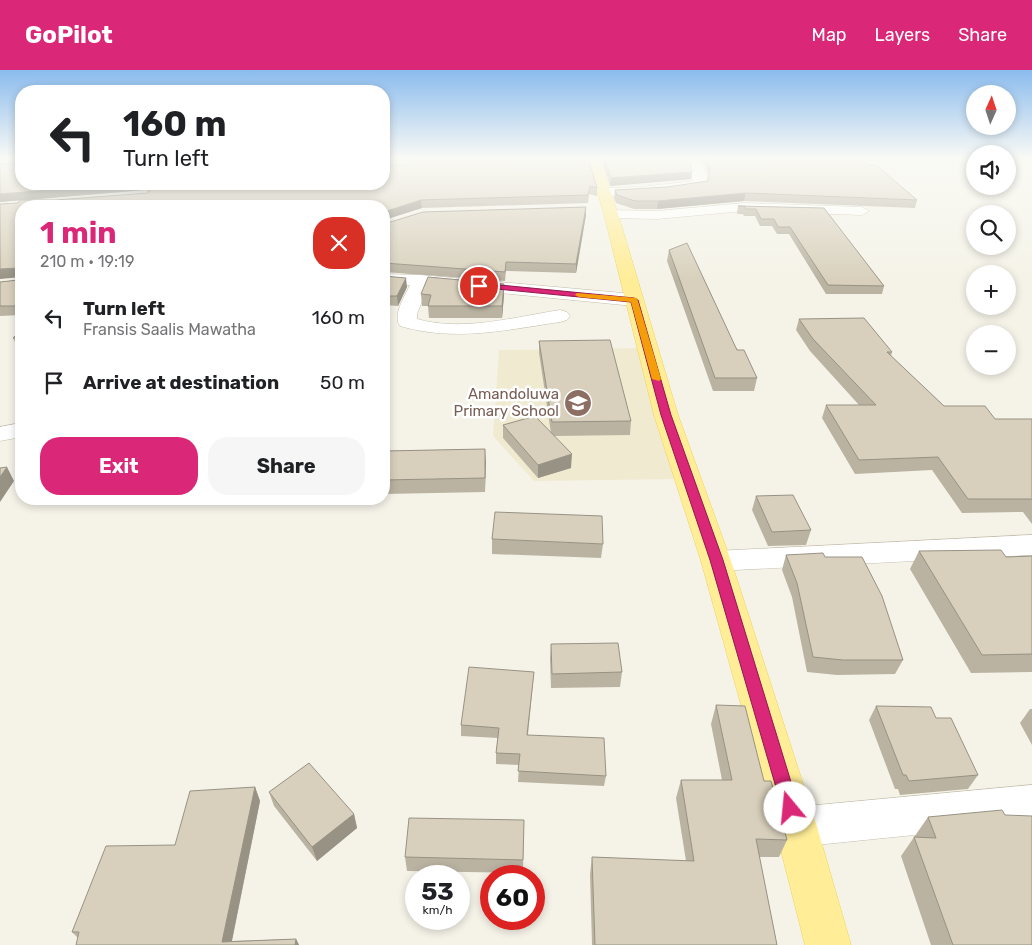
<!DOCTYPE html>
<html lang="en">
<head>
<meta charset="utf-8">
<style>
  body { margin:0; font-family:Rubik,sans-serif; background:#f6f6f6; color:#202124; height:100vh; display:flex; flex-direction:column; font-size:19px; white-space:nowrap }
  * { box-sizing:border-box; margin:0 }
  p { font-size:16px; color:#757577 }
  .icon { flex:none; width:28px; height:28px; fill:none; stroke:currentColor; stroke-width:2; stroke-linecap:round; stroke-linejoin:round }
  .map { position:relative; flex:1; overflow:hidden }
  .panel { position:absolute; left:15px; top:130px; width:375px; height:305px; display:flex; flex-direction:column; background:#fff; border-radius:20px; box-shadow:0 2px 8px #0003 }
  .panel>* { flex:none }
  .hud { position:absolute; left:15px; top:15px; width:375px; height:105px; border-radius:20px; box-shadow:0 2px 8px #0003; background:#fff; color:#202124; overflow:hidden }
  .needle { width:32px; rotate:3deg }
  .fabs { position:absolute; left:966px; top:15px; display:grid; gap:10px }
  .fabs a { display:grid; place-items:center; width:50px; height:50px; border-radius:50%; background:#fff; box-shadow:0 2px 8px #0003; font-size:25px }
  .speed { position:absolute; left:405px; top:795px; display:flex; gap:10px; font-size:25px; font-weight:700; text-align:center }
  .speed>* { display:grid; place-content:center; width:65px; height:65px; border-radius:50%; background:#fff; box-shadow:0 2px 8px #0003; line-height:1 }
  .speed small { font-size:12px; font-weight:400 }
  .speed .limit { border:8px solid #d22; background:#fff; color:#111 }
  .pin { position:absolute; display:grid; place-items:center; width:42px; height:42px; color:#fff; margin:-21px; border:2px solid #fff; border-radius:50%; box-shadow:0 1px 5px #0007 }
  .me { position:absolute; width:55px; margin:-28px; rotate:343deg; stroke-linejoin:round; filter:drop-shadow(0 0 4px #0008) }
  .turn { display:flex; align-items:center; gap:18px; height:105px; padding:0 25px; font-size:22px }
  .turn .icon { width:65px; height:65px; stroke-width:2.5 }
  .turn b { display:block; font-size:35px; line-height:42px }
  .round { display:grid; place-items:center; flex:none; width:52px; height:52px; border-radius:20px; background:#f6f6f6 }
  .overview { display:flex; align-items:center; justify-content:space-between; height:85px; padding:0 25px }
  h1 { font-size:30px; font-weight:700; line-height:38px; color:#db2777 }
  .action { display:flex; gap:10px; margin-top:auto; padding:10px 25px }
  .action a { flex:1; height:58px; border-radius:20px; background:#db2777; color:#fff; font-size:20px; font-weight:700; line-height:58px; text-align:center }
  .action a+a { background:#f6f6f6; color:#202124 }
  ul { padding:0; list-style:none }
  li { display:flex; align-items:center; gap:15px; height:65px; padding:0 25px }
  li div { flex:1 }
  li b { display:block; font-size:19px }
  li em { font-style:normal }
  header { display:flex; align-items:center; gap:30px; box-sizing:border-box; height:70px; padding:0 25px; background:#db2777; color:#fff }
  header strong { font-size:24px }
  nav { display:flex; gap:28px; margin-inline-start:auto; font-size:18px }
  .map>svg:first-child { display:block }
</style>
</head>
<body>
<header>
<strong>GoPilot</strong>
<nav><a>Map</a><a>Layers</a><a>Share</a></nav>
</header>
<div class="map">
<svg width="1032" height="875" viewBox="0 0 1032 875">
  <rect width="100%" height="100%" fill="#f5f3e8"/>
  <path fill="#f0ead1" d="M647 278 679 409 534 411 493 366 499 280Z"/>
  <g fill="none" stroke-linecap="round" stroke-linejoin="round">
    <g stroke="#c2bca9" stroke-width="1">
      <path id="minor" d="M687 88H699L707 105 705 117C689 121 605 132 597 122L604 118 641 117 693 111Z
        M744 133 862 137 869 141 862 145 744 141 657 149 611 148 604 144 611 140 657 141Z
        M384 204 421 205 634 224 641 226 643 230 641 234 634 236 428 216 417 244V249C462 262 515 247 560 240L567 242 570 246 567 250 560 252C506 260 454 272 400 256 392 245 405 226 410 215L384 214Z
        M21 353V367L0 371V357Z
        M1032 465V485L716 501 705 498 701 491 705 484 716 481Z
        M1032 715V753L796 777 781 771 775 757 781 743 796 737Z"/>
    </g>
    <g stroke="#eed35d" stroke-width="1">
      <path id="major" d="M587 88H599L618 144 678 345 731 491 817 757 851 875H805L775 757 701 491 654 345 604 144Z"/>
    </g>
    <use href="#minor" fill="#fff" fill-rule="evenodd"/>
    <use href="#major" fill="#ffed97" fill-rule="evenodd"/>
  </g>
  <path fill="#bab3a2" fill-rule="evenodd" d="M0 88H21V114H384L411 93 408 91 384 92V88H588L597 118V126L589 124 588 133 422 138 384 150V136H21V245L0 246V212L18 210V133L19 130 0 132V94L19 93V90L0 91ZM145 120 148 122V123L56 130H25Z
    M601 88H689L692 102 691 109 610 116Z
    M701 88H860L867 95 917 130 915 138 744 131 657 139H634L616 133 614 128 615 120 667 117 708 111 709 104Z
    M738 136 824 138 884 216 882 224H826L789 164H777L772 156H760L755 146H744L743 144H737Z
    M586 137V145L576 203 506 201 505 211 384 202V205V154Z
    M669 180 757 308 754 321H713L667 191Z
    M384 206 407 217 398 236 384 235Z
    M421 224 504 225 502 248H429L428 236H422Z
    M799 249 892 282 891 286 944 336 995 349H1032V454L1023 442 962 443 932 400 855 404 822 348 826 335H859L810 281 796 260Z
    M21 260V278H18L13 268Z
    M539 271 631 351 630 365 554 366 571 398 538 408 503 368V355L551 363 539 283Z
    M21 288V298L18 291Z
    M485 379V422L384 424V381Z
    M756 426 811 460 806 475 768 476 752 440Z
    M492 469 603 474 601 488 492 484Z
    M919 481 1006 487 1032 486V602L971 603 910 499Z
    M786 485 825 487 903 590 895 604 837 605 807 602 792 527 782 500Z
    M551 574 622 602 620 617 551 618 550 589Z
    M534 602 533 613 528 665 606 706 604 716 518 712 519 695 496 694V683L498 668 461 666V655Z
    M716 635 764 711 787 770 779 787H759L777 875H592L590 804 592 787 686 791 676 728 681 710H722L711 654Z
    M876 636 936 648 978 705 968 719 900 725 898 719H895L869 650Z
    M1030 639H1032V675L1020 653Z
    M255 717 260 731 232 871 296 869 299 875H76L78 868 72 862 175 775Z
    M269 722 354 744 357 758 317 791 274 736Z
    M1005 745 1032 875H931L901 786 928 747Z
    M524 750 523 803 407 801 405 787Z"/>
  <path fill="#979284" d="M692 102 691 109 610 116 611 108Z
    M126 114H143L145 120 0 132V124Z
    M746 123 744 131 657 139 658 131Z
    M421 130 422 138 384 150V142Z
    M586 137V145L576 203V194Z
    M18 198 21 207 0 209V199Z
    M406 208 407 217 398 236 397 226Z
    M504 214V225L502 248V236Z
    M485 379 486 393 485 422Z
    M572 384 571 398 538 408V395Z
    M7 397 14 411 0 432V407Z
    M255 717 260 731 231 875 222 872Z
    M354 744 357 758 317 791 312 777Z
    M296 869 299 875H295Z"/>
  <path fill="#d8d0bc" stroke="#979284" d="M19 88H21V114H126L0 124V94L19 93Z
    M413 88H588L597 118 590 116 588 125 421 130 384 142V136H21V236H0V212L18 210V198L0 199V134L18 133 20 130H56L148 123 152 118 145 114H384V95H407L415 90Z
    M604 88H689L692 102 611 108Z
    M706 88H860L867 95H876L917 130 746 123 658 131H635L617 125 615 120 667 117 708 111 710 97Z
    M738 136 824 138 884 216 828 215 790 157H778L774 149H761L756 139H746L745 136Z
    M586 137 576 194 506 192 505 202 384 193V154L423 142Z
    M687 173 737 280H744L757 308H715L669 180Z
    M384 206 406 208 397 226H384Z
    M428 207 504 214 502 236H428L431 225 421 224Z
    M864 248 892 282H887L944 336H985L995 349H1032V430L1031 429H968L938 387 859 390 826 335H876L813 269 799 249Z
    M21 260V268H13Z
    M610 270 631 351 552 352 539 271Z
    M535 346 572 384 538 395 503 355Z
    M485 379V408L384 410V381Z
    M7 397 0 407V398Z
    M793 425 811 460 772 462 756 426Z
    M495 442 602 446 603 474 492 469Z
    M1001 480 1006 487 1032 486V584L982 585 919 481Z
    M823 483 825 487H862L882 526 903 590H843L813 587 797 513 786 485Z
    M618 573 622 602 552 604 551 574Z
    M469 597 534 602 527 665 604 668 606 706 518 701 520 684 496 683 499 658 461 655Z
    M716 635 745 636 764 711H771L787 770 756 769 777 875H595L592 787 694 791 681 710H732Z
    M876 636 931 637 936 648H951L978 705 909 711 906 705H903Z
    M309 693 354 744 312 777 269 722Z
    M255 717 222 872 296 869 295 875H76L79 862H72L106 776 175 775 190 721Z
    M1002 740 1005 745 1032 746V875H953L914 767 936 768 928 747Z
    M409 748 524 750 523 790 405 787Z"/>
  <linearGradient id="sky" x2="0" y2="1"><stop stop-color="#8bbcee"/><stop offset="0.42" stop-color="#fafaf5"/><stop offset="1" stop-color="#fafaf5" stop-opacity="0"/></linearGradient>
  <rect width="1032" height="211" fill="url(#sky)"/>
  <path fill="#db2777" stroke="#8e194d" d="M479 213 634 228 638 230 671 345 723 490 799 738 796 744 790 746 784 744 782 738 710 490 661 345 631 232 476 217V214Z"/>
  <path fill="#f59e0b" d="M577 223 637 228 661 309 659 311 652 309 631 232 579 227 575 225Z"/>
  <defs>
    <g id="school-disc" transform="scale(1.4375)"><circle r="9.5" fill="#8d6e63" stroke="#fff"/><path d="M0-5L7-2L0 1L-7-2ZM-4 1L0 2.5L4 1V4Q0 6-4 4Z" fill="#fff"/></g>
  </defs>
  <g fill-rule="evenodd">
    <use href="#school-disc" x="578" y="333"/>
  </g>
  <g text-anchor="middle" dominant-baseline="central" stroke-width="5" stroke-linejoin="round" paint-order="stroke">
    <g font-size="15" fill="#785e54" stroke="#fff" text-anchor="end">
      <text x="559" y="324">Amandoluwa<tspan x="559" dy="17">Primary School</tspan></text>
    </g>
  </g>
</svg>
<div class="fabs">
<a><svg class="needle" viewBox="-14 -14 28 28"><path d="M0-13l5 13h-10z" fill="#e53935"/><path d="M0 13l5-13h-10z" fill="#757577"/></svg></a>
<a><svg class="icon" aria-label="sound" viewBox="0 0 24 24"><path d="M4 9h4l5-4v14l-5-4H4zM17 9q2 3 0 6"/></svg></a>
<a><svg class="icon" aria-label="search" viewBox="0 0 24 24"><circle cx="10" cy="10" r="6"/><path d="M15 15l6 6"/></svg></a>
<a>+</a>
<a>−</a>
</div>
<div class="speed"><div>53<small>km/h</small></div><div class="limit">60</div></div>
<div class="pin" style="left:479px;top:216px;background:#d93025"><svg class="icon" aria-label="arrive" viewBox="0 0 24 24"><path d="M6 21V4h12l-3 4 3 4H6"/></svg></div>
<svg class="me" style="left:790px;top:738px" viewBox="-20 -20 40 40"><circle r="19" fill="#fff"/><path d="M0-13L10 11 0 6-10 11z" fill="#db2777"/></svg>
<div class="hud">
<div class="turn"><svg class="icon" aria-label="left" viewBox="0 0 24 24"><path d="M17 20v-9H6M10 6l-5 5 5 5"/></svg><div><b>160 m</b>Turn left</div></div>
</div>
<section class="panel">
<div class="overview"><div><h1>1 min</h1><p>210 m · 19:19</p></div><a class="round" style="background:#d93025;color:#fff"><svg class="icon" aria-label="close" viewBox="0 0 24 24"><path d="M6 6l12 12M18 6L6 18"/></svg></a></div>
<ul>
<li><svg class="icon" aria-label="left" viewBox="0 0 24 24"><path d="M17 20v-9H6M10 6l-5 5 5 5"/></svg><div><b>Turn left</b><p>Fransis Saalis Mawatha</p></div><em>160 m</em></li>
<li><svg class="icon" aria-label="arrive" viewBox="0 0 24 24"><path d="M6 21V4h12l-3 4 3 4H6"/></svg><div><b>Arrive at destination</b></div><em>50 m</em></li>
</ul>
<div class="action"><a>Exit</a><a>Share</a></div>
</section>
</div>
</body>
</html>
